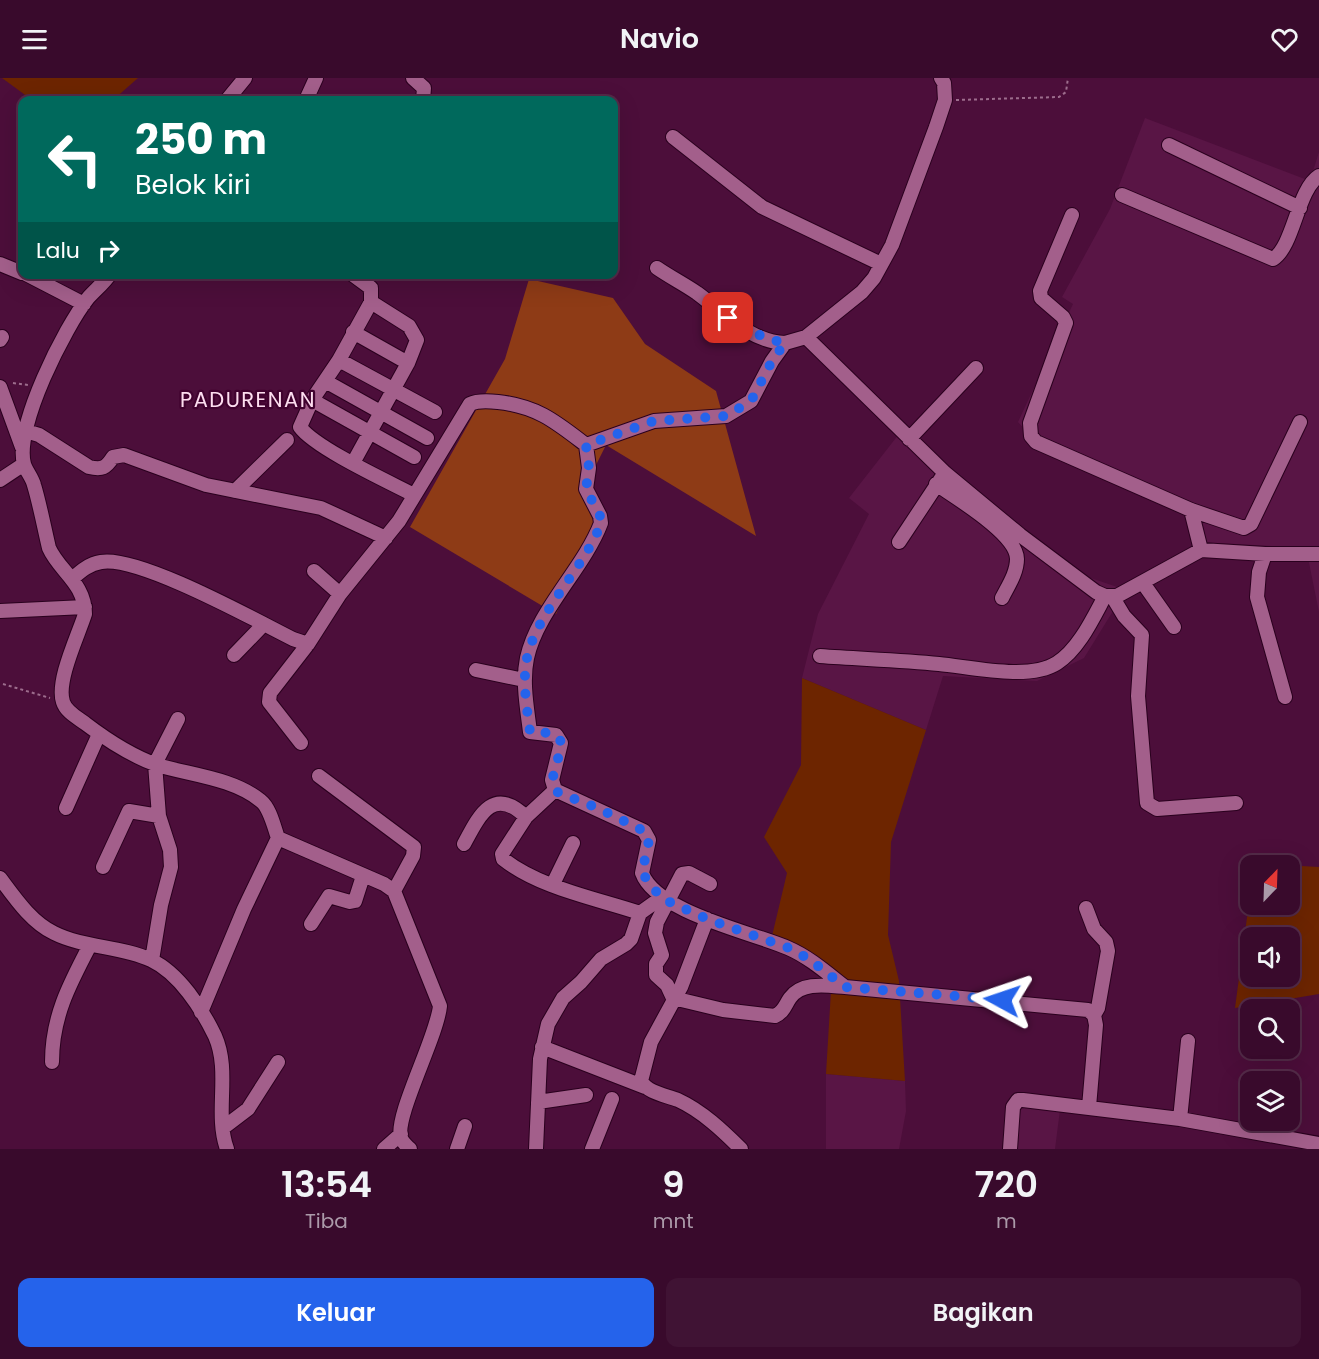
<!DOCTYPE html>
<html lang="id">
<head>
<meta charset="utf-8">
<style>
  body { margin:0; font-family:Poppins,sans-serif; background:#401334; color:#f1f3f6; height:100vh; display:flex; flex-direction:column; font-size:22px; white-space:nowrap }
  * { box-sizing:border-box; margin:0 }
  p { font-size:20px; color:#ab9aa9 }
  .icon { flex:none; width:33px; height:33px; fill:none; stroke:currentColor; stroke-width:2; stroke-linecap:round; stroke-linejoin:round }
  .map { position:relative; height:1071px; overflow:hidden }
  .panel { display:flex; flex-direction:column; background:#390a2c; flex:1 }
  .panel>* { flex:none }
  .guide { position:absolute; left:18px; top:18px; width:600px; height:183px; border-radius:12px; box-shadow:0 6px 24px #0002,0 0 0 2px #532b48; background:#00695c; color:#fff; overflow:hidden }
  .needle { width:39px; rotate:23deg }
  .tools { position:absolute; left:1240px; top:777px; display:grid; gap:12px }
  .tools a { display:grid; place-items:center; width:60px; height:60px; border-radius:12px; background:#390a2c; box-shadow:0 6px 24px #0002,0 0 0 2px #532b48; font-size:30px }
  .pin { position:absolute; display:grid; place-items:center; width:51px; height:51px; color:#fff; margin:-26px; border-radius:12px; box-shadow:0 3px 9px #0006 }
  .me { position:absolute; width:66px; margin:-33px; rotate:275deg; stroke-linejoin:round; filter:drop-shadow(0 0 4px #0008) }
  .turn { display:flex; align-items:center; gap:21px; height:126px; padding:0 18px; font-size:27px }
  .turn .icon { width:78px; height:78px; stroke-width:2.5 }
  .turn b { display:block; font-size:42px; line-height:51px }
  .then { display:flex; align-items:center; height:57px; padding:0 18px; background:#0003; gap:12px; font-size:22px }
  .eta { display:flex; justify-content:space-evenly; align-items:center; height:102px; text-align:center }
  .eta b { font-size:36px; font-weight:600; line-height:42px }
  .primary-button { display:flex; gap:12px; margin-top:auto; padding:12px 18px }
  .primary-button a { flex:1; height:69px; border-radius:12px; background:#2563eb; color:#fff; font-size:24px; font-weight:600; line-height:69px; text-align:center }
  .primary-button a+a { background:#401334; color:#f1f3f6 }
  header { display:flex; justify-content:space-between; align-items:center; height:78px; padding:0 18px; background:#390a2c; font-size:27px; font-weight:600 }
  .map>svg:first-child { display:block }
</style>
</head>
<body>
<header><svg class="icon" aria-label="menu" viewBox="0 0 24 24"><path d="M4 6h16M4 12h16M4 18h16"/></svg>Navio<svg class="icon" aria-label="heart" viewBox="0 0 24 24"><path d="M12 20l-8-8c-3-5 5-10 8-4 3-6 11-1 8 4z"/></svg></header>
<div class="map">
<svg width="1319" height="1071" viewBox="0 0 1319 1071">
  <rect width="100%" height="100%" fill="#4c0e3a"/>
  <path fill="#591545" d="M1145 40 1310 103 1319 74V534L1306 470 1198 464 1180 427 1047 376 1018 344 1073 226 1062 219 1110 131Z
    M906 347 933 375 1079 496 1126 512 1084 580 1037 603 943 598 926 652 802 600 818 536 869 436 849 420Z
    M826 996 905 1003 906 1033 899 1071H826Z
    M1019 1018 1061 1024 1055 1071H1012Z"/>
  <path fill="#6d2500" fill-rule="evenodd" d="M2 0H138L113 22H32Z
    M802 600 926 652 891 764 888 857 899 903 905 1003 826 996 832 896 772 858 787 795 764 759 801 687Z
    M1301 788 1319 789V916L1235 930 1248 832 1254 827 1290 826V797ZM1251 860H1290V898H1251Z"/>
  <path fill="#8e3b16" d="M529 201 613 220 645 266 716 313 756 458 606 367 582 415 598 445 556 536 410 449 505 281Z"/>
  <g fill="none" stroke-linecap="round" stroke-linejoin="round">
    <g stroke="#2a001e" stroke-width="16">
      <path id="minor" d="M413 0 424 10 423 22
        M227 22 245 0
        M306 22 316 0
        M673 59 762 129 881 186
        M1169 67 1300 130
        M1122 117 1273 181C1294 168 1297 112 1319 98
        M1072 137 1040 213 1041 220 1063 239 1066 245 1030 345 1031 358 1036 364 1191 432 1244 450 1251 446 1300 344
        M0 186 22 195
        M657 190C670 199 684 206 697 215 723 234 750 264 785 265
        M26 196 84 226
        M110 196C104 205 95 212 88 220 65 249 14 349 24 386 26 393 32 399 34 407 40 427 44 449 49 470 59 493 85 505 85 536 78 558 56 603 63 624 66 634 78 640 86 646 107 662 132 678 157 687 190 697 233 700 261 723 270 730 274 749 278 760L384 806 394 813 440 928C437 959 394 1039 401 1060 403 1065 407 1068 410 1071
        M352 196 371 210V224L339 282 312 322 300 349C315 370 389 404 414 417
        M353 254 408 285
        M806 259 945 395 1020 457 1096 514 1105 518H1117L1201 472 1265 476H1319
        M0 262 2 259
        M339 282 435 334
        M325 303 427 360
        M0 309 22 369
        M312 322 414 379
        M26 353 39 357 89 389C102 392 106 390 113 379L124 377 206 407 321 430 386 460
        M909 361 976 290
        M586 367 589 390 586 411 600 438 601 445C584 490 537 533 527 580 522 604 527 629 530 654L556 657 561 665 552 702 555 712 644 753 649 762 642 795C656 834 751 854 788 870 809 879 827 895 845 909
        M353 385 408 285 417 262 409 248 371 224
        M0 402 24 386
        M936 406C956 420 1017 456 1017 481 1017 495 1008 508 1002 520
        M235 413 287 362
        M1191 432 1201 472
        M899 464 942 399
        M1265 476 1259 494 1257 519 1285 619
        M314 493 340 516
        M73 500C81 493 89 486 101 484 138 477 255 542 293 561L308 566
        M1143 505 1174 549
        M1112 518 1124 538 1142 557 1138 618 1147 725 1157 731 1236 725
        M0 533 85 529
        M234 577 264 546
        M820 578C860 581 900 582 939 586 971 589 1029 603 1057 585 1079 571 1093 540 1105 518
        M476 592 524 602
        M301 665 269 624 270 615 308 566 340 516 399 443 470 326C478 322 489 323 498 324 537 328 556 344 586 367L654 343 726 338 751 323 772 283 785 265 806 259 862 214 874 200 892 167 936 49 945 22 944 5 941 0
        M319 698 414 769 413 778 394 813
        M555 712 526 739 502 776 503 781C540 810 595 820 640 835
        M66 730 99 656
        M464 766C479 738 493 707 526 739
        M103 789 129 733 159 738
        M0 800C15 820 31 844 54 855 84 870 121 868 151 882 179 895 202 931 215 958 231 994 214 1035 227 1071
        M553 806 573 765
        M710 806 689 795 682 796 657 844 655 855 662 877 656 886V897L667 907 673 920 723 932 775 938C784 934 785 927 790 920 802 903 828 908 845 909L1088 932 1094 937 1096 947 1089 1029
        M1086 830 1094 851 1106 864 1108 873 1098 930 1094 937
        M707 841 681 909 651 964 641 1003C648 1015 665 1017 678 1022 702 1033 723 1053 741 1071
        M311 846 329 818 350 824 355 823 363 798
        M152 882 161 827 171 789 170 772 159 738 155 686 178 641
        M201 934 244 831 278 760
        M542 969 645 1009
        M52 984C52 939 69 907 90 867
        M538 1024 586 1017
        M1180 1041 1188 963
        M223 1050 248 1031 278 984
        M384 1071 401 1056
        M457 1071 465 1048
        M536 1071 540 981 548 946 563 920 581 904 601 881 626 866 631 861 640 835 661 820
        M592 1071 612 1021
        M1010 1071 1013 1029 1018 1022H1023L1180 1041 1319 1066"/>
    </g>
    <path stroke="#9d6d8d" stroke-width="2" stroke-dasharray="3 3" stroke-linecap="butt" d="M956 22 1059 19 1066 14 1068 0
      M13 305 28 307
      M3 606 50 620"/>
    <use href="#minor" stroke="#a35f8b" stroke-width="14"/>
  </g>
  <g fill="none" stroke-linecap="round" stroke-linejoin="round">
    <path stroke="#2563eb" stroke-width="10" stroke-dasharray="0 18" d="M728 240 765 260 785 265 772 283 751 323 726 338 654 343 586 367 589 390 586 411 600 438 601 445C585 490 537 533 527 580 522 604 527 630 530 654 537 655 546 654 553 656 574 662 545 696 555 711 559 718 573 720 580 723 602 731 623 743 644 753L649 762 642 795 661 820 707 841 789 870 809 881 845 909 1002 922"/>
  </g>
  <g text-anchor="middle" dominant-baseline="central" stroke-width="4.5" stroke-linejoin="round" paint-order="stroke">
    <g font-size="21" letter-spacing="1.5" fill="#fcddef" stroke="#40022f">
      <text x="248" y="321">PADURENAN</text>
    </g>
  </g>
</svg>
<div class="tools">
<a><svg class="needle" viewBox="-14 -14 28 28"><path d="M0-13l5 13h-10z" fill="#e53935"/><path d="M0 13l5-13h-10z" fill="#ab9aa9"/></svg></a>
<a><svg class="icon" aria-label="sound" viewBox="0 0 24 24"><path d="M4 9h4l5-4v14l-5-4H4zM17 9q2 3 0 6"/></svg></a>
<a><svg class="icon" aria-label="search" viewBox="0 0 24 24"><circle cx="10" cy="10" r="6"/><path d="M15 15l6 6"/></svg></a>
<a><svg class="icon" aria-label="layers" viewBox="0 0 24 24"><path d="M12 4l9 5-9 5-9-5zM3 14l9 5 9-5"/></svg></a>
</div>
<div class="pin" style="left:728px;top:240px;background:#d93025"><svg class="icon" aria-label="arrive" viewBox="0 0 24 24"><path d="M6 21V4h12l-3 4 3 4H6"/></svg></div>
<svg class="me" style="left:1002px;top:922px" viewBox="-20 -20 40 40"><path d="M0-17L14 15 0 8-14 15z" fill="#2563eb" stroke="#fff" stroke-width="4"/></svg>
<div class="guide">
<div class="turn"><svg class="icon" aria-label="left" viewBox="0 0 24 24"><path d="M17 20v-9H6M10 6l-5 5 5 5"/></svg><div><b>250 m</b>Belok kiri</div></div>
<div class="then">Lalu<svg class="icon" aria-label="right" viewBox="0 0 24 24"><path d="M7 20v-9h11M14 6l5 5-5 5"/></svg></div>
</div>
</div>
<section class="panel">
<div class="eta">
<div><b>13:54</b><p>Tiba</p></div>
<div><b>9</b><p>mnt</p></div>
<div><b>720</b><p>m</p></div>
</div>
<div class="primary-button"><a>Keluar</a><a>Bagikan</a></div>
</section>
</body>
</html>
